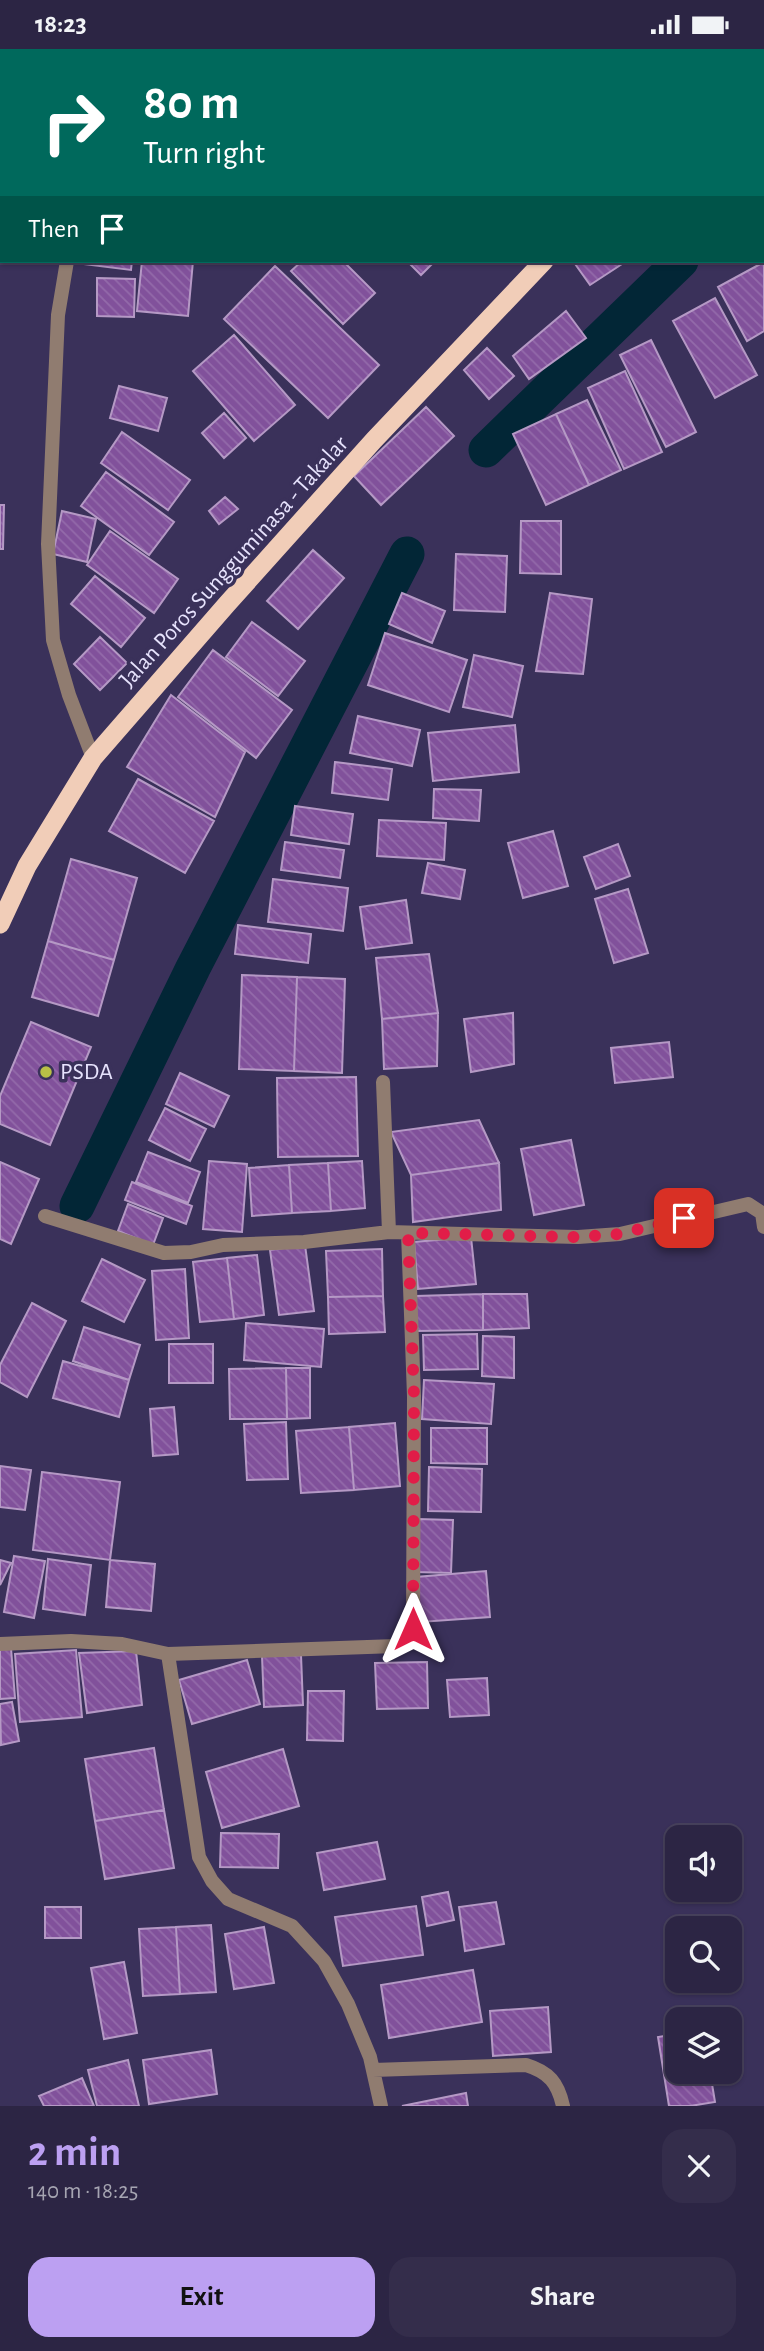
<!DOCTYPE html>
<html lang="en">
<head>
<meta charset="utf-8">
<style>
  body { margin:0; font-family:"Alegreya Sans",sans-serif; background:#342d4b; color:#f1f3f6; height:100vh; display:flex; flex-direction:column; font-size:26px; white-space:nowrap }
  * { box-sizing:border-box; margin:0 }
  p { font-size:23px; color:#a6a5b2 }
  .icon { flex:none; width:38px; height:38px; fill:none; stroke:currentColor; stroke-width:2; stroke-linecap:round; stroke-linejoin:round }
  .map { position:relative; height:2057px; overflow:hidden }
  .drawer { display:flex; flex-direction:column; background:#2c2544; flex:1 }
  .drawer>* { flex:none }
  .hud { position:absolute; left:0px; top:0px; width:765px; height:214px; box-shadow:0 2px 5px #0004,0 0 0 2px #48425d; background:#00695c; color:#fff; overflow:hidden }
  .buttons { position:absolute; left:665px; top:1776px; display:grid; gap:14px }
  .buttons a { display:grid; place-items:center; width:77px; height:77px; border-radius:14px; background:#2c2544; box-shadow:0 2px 5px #0004,0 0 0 2px #48425d; font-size:35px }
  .pin { position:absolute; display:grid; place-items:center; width:60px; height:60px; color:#fff; margin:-30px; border-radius:14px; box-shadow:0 4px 10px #0006 }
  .me { position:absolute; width:77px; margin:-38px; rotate:0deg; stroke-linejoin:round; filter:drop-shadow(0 0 5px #0008) }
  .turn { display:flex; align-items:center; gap:24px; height:147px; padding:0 28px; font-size:32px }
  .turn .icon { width:91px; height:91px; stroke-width:2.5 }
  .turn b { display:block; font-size:49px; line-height:60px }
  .then { display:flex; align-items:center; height:66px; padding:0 28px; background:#0003; gap:14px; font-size:26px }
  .round { display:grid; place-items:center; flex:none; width:74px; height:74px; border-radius:21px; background:#342d4b }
  .headline { display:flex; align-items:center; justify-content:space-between; height:119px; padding:0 28px }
  h1 { font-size:42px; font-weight:700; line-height:52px; color:#bca0f2 }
  .button { display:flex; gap:14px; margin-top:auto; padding:14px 28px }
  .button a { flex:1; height:80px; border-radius:21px; background:#bca0f2; color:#111; font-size:28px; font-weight:700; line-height:80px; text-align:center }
  .button a+a { background:#342d4b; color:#f1f3f6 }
  .status { display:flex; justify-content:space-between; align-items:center; height:49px; padding:0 35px; background:#2c2544; direction:ltr }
  .status svg { height:19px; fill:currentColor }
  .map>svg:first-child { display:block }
</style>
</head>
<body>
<div class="status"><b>18:23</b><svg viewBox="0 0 49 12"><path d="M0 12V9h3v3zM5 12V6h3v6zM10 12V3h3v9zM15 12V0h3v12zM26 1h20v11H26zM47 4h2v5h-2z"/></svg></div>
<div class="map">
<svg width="764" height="2057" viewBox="0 0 764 2057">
  <defs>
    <pattern id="building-back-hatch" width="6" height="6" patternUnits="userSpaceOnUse" patternTransform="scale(1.75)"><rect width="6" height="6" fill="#81519b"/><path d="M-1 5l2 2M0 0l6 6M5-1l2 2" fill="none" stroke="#936aaa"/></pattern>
  </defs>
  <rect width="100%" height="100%" fill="#3a315a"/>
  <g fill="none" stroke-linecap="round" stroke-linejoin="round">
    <path stroke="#022636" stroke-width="35" d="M486 401 681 212
      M77 1157 193 919 407 505"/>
  </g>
  <path fill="url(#building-back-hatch)" stroke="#b599c5" stroke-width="2" d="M173 0H286L173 2Z
    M483 0H570L571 2H484Z
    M0 81 2 82V162L0 161Z
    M84 212H132L131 221 83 215Z
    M142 212H193L188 267 137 262Z
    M302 212H343L375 244 343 275 291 222Z
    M407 212H435L421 226Z
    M573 212H620L622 215 590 236Z
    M764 213V282L747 292 718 238Z
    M275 217 379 316 328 369 224 270Z
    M97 229 135 230 134 268 97 267Z
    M715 249 757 326 715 349 673 272Z
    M566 262 586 289 529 330 513 307Z
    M234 286 295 356 254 392 193 322Z
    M651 291 696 383 666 398 620 306Z
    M487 299 514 327 489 350 464 321Z
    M625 322 662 403 624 420 588 339Z
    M119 337 167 349 158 382 110 369Z
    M587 351 621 421 589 436 556 365Z
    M426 358 454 387 381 456 354 427Z
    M224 364 246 389 224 409 202 384Z
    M556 365 589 436 546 456 513 385Z
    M122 383 190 431 168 461 101 414Z
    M106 423 174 473 149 506 81 457Z
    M225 448 238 460 219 475 209 462Z
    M0 456H4L3 500H0Z
    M62 462 96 470 87 513 53 505Z
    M521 472H561V525L520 524Z
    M110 482 178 530 154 564 87 516Z
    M313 501 344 529 298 580 267 552Z
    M456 505 507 507 505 563 454 561Z
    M95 527 145 569 121 598 71 555Z
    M402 544 445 562 432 594 389 575Z
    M550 544 592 550 583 625 536 622Z
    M252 573 305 612 278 647 226 608Z
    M385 584 467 611 449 663 368 636Z
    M100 588 127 614 100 641 74 615Z
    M213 601 292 661 256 709 178 648Z
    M474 606 523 617 512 668 463 658Z
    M171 646 245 703 215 768 127 718Z
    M358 667 420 681 412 717 350 704Z
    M515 676 519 723 433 732 428 684Z
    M335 713 392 720 388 751 332 744Z
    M138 730 214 772 185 824 109 782Z
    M434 740 481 741 479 772 433 769Z
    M295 757 353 765 349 795 291 786Z
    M379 771 446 774 444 811 377 807Z
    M553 782 568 837 523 849 508 794Z
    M285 793 344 801 340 829 281 821Z
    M618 795 630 827 596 840 584 808Z
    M71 810 137 829 114 911 48 892Z
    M428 814 465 821 460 850 422 844Z
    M273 830 348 839 343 882 268 873Z
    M628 840 648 904 614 914 595 850Z
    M406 851 412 894 366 900 360 858Z
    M238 876 311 885 308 914 235 905Z
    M48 892 114 911 98 967 32 948Z
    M429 905 438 964 382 970 376 909Z
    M242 926 297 928 294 1022 239 1020Z
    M297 928 345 930 342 1024 294 1022Z
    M438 964 437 1017 384 1020 382 970Z
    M513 964 514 1015 471 1023 464 970Z
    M31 973 91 998 50 1096 0 1075V1047Z
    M669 993 673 1028 615 1034 611 999Z
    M180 1024 229 1047 214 1078 166 1055Z
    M356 1028 358 1107 278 1108 277 1029Z
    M165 1059 206 1080 190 1112 149 1091Z
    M479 1071 499 1114 411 1126 391 1083Z
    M571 1091 584 1156 534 1166 521 1100Z
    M148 1103 200 1123 188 1154 136 1133Z
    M209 1112 247 1115 242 1183 203 1180Z
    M362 1112 365 1159 331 1162 328 1114Z
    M0 1113 39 1130 11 1195 0 1190Z
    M328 1114 331 1162 292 1164 289 1116Z
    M499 1114 501 1161 413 1173 411 1126Z
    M289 1116 292 1164 252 1167 249 1119Z
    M132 1133 192 1157 186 1175 125 1151Z
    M128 1155 163 1169 153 1196 118 1182Z
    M471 1188 476 1235 418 1240 414 1193Z
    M305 1196 314 1262 279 1266 270 1201Z
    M382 1200 383 1247 328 1248 326 1202Z
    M257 1206 264 1266 234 1270 227 1209Z
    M227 1209 234 1270 200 1273 193 1213Z
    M102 1210 145 1231 124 1273 82 1252Z
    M185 1220 189 1289 156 1291 152 1222Z
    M483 1245V1281L416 1282V1247Z
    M483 1245H527L529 1279 483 1281Z
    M383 1247 385 1283 329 1285 328 1248Z
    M32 1254 66 1272 27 1348 0 1333V1316Z
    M246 1274 324 1280 321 1318 244 1311Z
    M84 1278 140 1296 129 1331 73 1312Z
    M477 1285 478 1320 424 1321 423 1286Z
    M483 1287 514 1288V1329L482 1327Z
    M169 1295H213V1334H169Z
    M63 1312 129 1331 119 1368 53 1349Z
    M286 1319 287 1370H230L229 1320Z
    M286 1319H310V1369L287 1370Z
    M424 1331 494 1335 491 1375 422 1370Z
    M174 1358 178 1405 153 1407 150 1360Z
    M286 1373 288 1430 247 1431 244 1375Z
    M395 1374 400 1437 354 1441 349 1378Z
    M349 1378 354 1441 301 1444 296 1382Z
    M431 1379H487V1415L431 1414Z
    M0 1417 31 1421 25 1461 0 1458Z
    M429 1418 482 1420 481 1463 428 1462Z
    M42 1423 120 1433 110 1511 33 1501Z
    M417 1470 453 1471 451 1524 416 1523Z
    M14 1507 45 1512 34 1569 4 1563Z
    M48 1510 91 1516 85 1566 43 1560Z
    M0 1511 11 1514 0 1536Z
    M110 1511 155 1515 151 1562 106 1558Z
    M486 1522 490 1568 420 1573 416 1528Z
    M11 1599 15 1649 0 1650V1600Z
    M76 1601 82 1668 20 1673 15 1605Z
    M136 1602 142 1656 87 1664 79 1604Z
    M301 1606 303 1656 264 1658 262 1607Z
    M247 1611 260 1655 192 1675 179 1631Z
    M427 1613 428 1659 377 1660 375 1614Z
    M487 1629 489 1666 450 1668 447 1631Z
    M308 1642H344L343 1692 307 1691Z
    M12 1653 19 1692 1 1696 0 1655Z
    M154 1699 164 1761 95 1772 85 1710Z
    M283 1700 299 1757 222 1779 206 1723Z
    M164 1761 174 1819 105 1830 95 1772Z
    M221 1784 279 1785 278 1819 220 1818Z
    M377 1793 385 1830 324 1841 317 1804Z
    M448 1843 454 1871 427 1877 422 1848Z
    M496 1853 504 1895 465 1902 459 1858Z
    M416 1857 423 1906 343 1917 335 1868Z
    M45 1858H81V1889H45Z
    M211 1876 216 1943 180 1945 176 1878Z
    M176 1878 180 1945 143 1947 139 1880Z
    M264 1878 274 1934 234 1940 225 1885Z
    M124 1913 137 1984 104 1990 91 1919Z
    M473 1921 482 1973 389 1989 381 1936Z
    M548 1958 551 2003 493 2007 490 1962Z
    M677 1985V2023H710L715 2053 690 2057H669L658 1988Z
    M211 2001 217 2045 149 2055 143 2011Z
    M128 2011 139 2057H97L88 2021Z
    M82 2029 94 2057H44L39 2047Z
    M466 2044 468 2057H402Z"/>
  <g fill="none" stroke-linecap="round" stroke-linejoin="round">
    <path stroke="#907c70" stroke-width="14" d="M108 2 109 0
      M67 212 58 266 48 495 53 591 69 646 93 709
      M383 1033 389 1183 578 1188 620 1185 748 1155 762 1164 764 1178
      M45 1167 164 1204 191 1203 223 1196 304 1193 389 1183
      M0 1595 71 1592 122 1595 168 1605 396 1597 409 1589 413 1580 414 1347 408 1184
      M168 1605 199 1808 212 1832 228 1850 292 1877 324 1912 348 1955 370 2008 381 2057
      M373 2021 526 2016C549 2023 558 2034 563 2057"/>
    <path stroke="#f1cdb8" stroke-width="19" d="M749 2 751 0
      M0 875 27 817 93 709 227 555 374 391 544 212"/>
  </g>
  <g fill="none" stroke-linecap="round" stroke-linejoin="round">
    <path stroke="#e11d48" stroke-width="12" stroke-dasharray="0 21.6" d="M413 1580 414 1347 408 1184 578 1188 620 1185 684 1169"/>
  </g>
  <circle fill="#b9c046" stroke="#3a315a" stroke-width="2.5" cx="46" cy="1023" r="7"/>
  <g text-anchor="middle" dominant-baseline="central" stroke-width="7" stroke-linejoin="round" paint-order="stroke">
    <g font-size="24" fill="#e7e3fd" stroke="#3a315a">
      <text transform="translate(234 513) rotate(-48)">Jalan Poros Sungguminasa - Takalar</text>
    </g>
    <g font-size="24" fill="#e7e3fd" stroke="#3a315a" text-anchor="start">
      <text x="60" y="1023">PSDA</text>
    </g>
  </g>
</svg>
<div class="buttons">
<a><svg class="icon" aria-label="sound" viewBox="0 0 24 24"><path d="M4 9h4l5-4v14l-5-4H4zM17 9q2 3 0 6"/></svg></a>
<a><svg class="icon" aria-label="search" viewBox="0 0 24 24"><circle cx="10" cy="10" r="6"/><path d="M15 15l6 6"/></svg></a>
<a><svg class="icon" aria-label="layers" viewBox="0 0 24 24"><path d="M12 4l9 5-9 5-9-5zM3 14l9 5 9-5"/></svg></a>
</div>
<div class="pin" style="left:684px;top:1169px;background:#d93025"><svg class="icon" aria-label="arrive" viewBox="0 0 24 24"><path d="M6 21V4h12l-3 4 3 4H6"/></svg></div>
<svg class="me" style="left:413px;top:1580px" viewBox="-20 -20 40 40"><path d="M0-17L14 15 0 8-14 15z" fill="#e11d48" stroke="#fff" stroke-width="4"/></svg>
<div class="hud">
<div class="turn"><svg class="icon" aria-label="right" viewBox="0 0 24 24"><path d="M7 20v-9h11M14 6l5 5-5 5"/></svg><div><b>80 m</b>Turn right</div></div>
<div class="then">Then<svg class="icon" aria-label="arrive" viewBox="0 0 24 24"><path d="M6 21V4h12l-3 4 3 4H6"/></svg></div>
</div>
</div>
<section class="drawer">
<div class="headline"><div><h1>2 min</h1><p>140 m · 18:25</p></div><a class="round"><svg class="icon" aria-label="close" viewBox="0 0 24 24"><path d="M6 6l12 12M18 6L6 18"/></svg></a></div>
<div class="button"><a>Exit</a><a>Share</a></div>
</section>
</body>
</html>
